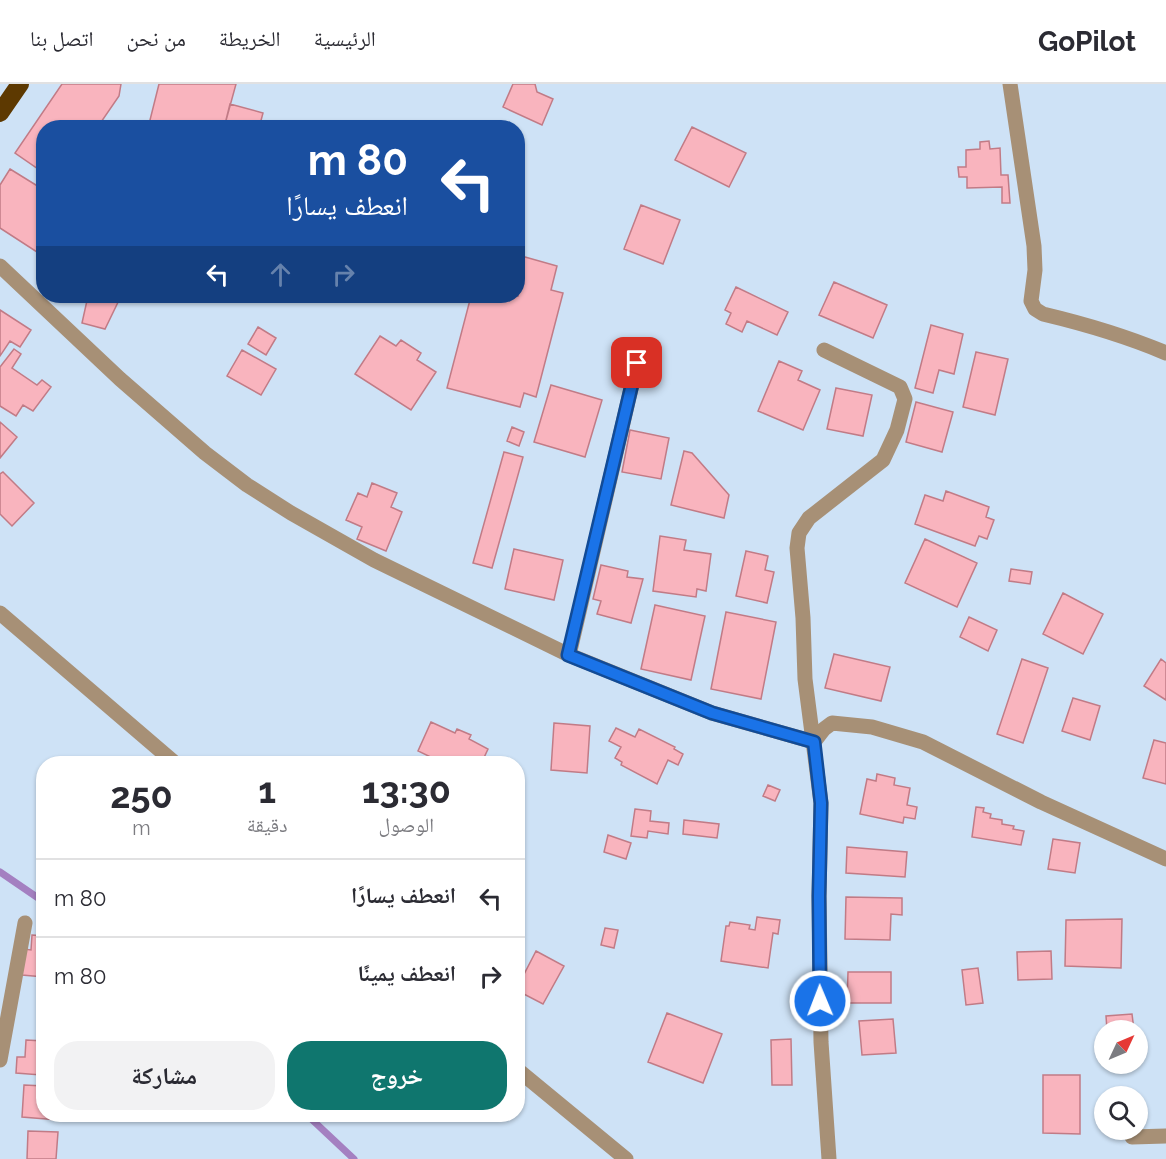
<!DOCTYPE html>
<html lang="ar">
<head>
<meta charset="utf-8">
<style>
  body { margin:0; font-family:Raleway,"Noto Naskh Arabic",sans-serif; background:#f2f2f3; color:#2b2b33; direction:rtl; height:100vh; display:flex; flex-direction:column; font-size:22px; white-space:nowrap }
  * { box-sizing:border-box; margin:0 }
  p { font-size:20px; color:#7c7c81 }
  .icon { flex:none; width:33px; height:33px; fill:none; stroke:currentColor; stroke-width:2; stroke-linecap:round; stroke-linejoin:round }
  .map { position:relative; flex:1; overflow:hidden; direction:ltr }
  .drawer { position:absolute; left:36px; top:672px; width:489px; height:366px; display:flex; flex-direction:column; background:#fff; border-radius:24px; box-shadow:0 2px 4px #0004; direction:rtl }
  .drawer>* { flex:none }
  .banner { position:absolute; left:36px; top:36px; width:489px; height:183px; border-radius:24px; box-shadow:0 2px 4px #0004; direction:rtl; background:#1a4fa0; color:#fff; overflow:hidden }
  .needle { width:39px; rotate:46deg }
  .tools { position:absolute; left:1094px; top:936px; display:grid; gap:12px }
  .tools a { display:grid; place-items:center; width:54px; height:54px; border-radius:50%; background:#fff; box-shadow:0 2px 4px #0004; font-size:30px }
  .pin { position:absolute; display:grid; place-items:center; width:51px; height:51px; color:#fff; margin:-26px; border-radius:12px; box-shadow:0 3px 9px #0006 }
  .me { position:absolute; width:66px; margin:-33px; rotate:359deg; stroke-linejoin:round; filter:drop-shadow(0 0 4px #0008) }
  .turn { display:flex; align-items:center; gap:21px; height:126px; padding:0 18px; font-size:27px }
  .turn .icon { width:78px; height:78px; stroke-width:2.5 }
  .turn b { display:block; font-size:42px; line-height:51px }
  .lanes { display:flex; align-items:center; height:57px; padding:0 18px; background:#0003; justify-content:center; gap:30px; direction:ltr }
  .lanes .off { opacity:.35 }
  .eta { display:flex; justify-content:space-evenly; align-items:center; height:102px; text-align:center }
  .eta b { font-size:36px; font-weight:700; line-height:42px }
  .button { display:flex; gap:12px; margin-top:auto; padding:12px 18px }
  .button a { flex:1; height:69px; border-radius:24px; background:#0f766e; color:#fff; font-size:24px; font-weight:700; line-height:69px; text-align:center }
  .button a+a { background:#f2f2f3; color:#2b2b33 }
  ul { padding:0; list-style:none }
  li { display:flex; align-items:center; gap:18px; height:78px; padding:0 18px; border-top:2px solid #e1e1e2 }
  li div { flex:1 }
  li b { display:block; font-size:22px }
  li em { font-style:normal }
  header { display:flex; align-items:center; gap:36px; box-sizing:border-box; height:84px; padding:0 30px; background:#fff; border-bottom:2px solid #e1e1e2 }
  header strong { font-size:28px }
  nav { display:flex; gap:33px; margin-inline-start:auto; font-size:21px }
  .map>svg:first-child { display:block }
</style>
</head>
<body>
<header>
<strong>GoPilot</strong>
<nav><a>الرئيسية</a><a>الخريطة</a><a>من نحن</a><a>اتصل بنا</a></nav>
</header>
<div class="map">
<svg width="1166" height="1075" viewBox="0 0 1166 1075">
  <rect width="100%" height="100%" fill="#cee2f6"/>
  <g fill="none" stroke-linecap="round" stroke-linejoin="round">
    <path stroke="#a480c1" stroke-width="7" d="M0 788 44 818
      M306 1030 354 1075"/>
  </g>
  <path fill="#f9b4be" stroke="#c17b86" stroke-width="1.5" d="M62 0H121L119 12 97 44H44V89L15 69Z
    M159 0H236L224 44H148Z
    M513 0H535L537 8 553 15 542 41 503 23Z
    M230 20 263 29 259 44H224Z
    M692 43 746 69 729 103 675 76Z
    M989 57 990 65 1000 64 1001 91H1008L1010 119H1002V103L967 104V93H959L958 83H966V66L980 65V58Z
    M10 85 44 106V165L40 170 0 144V101Z
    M641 121 680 136 663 180 624 165Z
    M518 171 557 182 551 206 563 209 536 313 524 309 520 323 447 304 471 212H518Z
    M834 198 887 221 873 254 819 231Z
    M736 203 788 228 777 251 747 237 742 248 726 240 731 229 725 226Z
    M88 212H121L105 245 82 239Z
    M0 226 31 246 20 263 10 257 0 272Z
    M931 241 963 250 954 290 939 286 933 309 915 304Z
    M258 243 276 254 266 271 248 260Z
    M380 252 396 262 401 256 421 269 417 276 436 288 411 326 355 290Z
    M14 265 21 270 12 284 37 301 42 296 51 303 33 327 23 321 16 332 0 322V283Z
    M242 266 276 285 261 311 227 292Z
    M976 268 1008 275 995 331 963 323Z
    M779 277 802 287 798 296 820 306 803 346 758 327Z
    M551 301 602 316 585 373 534 358Z
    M836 304 872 311 863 352 827 345Z
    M916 318 953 328 942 368 906 358Z
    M0 338 17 353 0 374Z
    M512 343 524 348 519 362 507 357Z
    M630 346 669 354 661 395 622 388Z
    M684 367 692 369 729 411 724 434 671 421Z
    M504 368 523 373 492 484 473 479Z
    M3 388 34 419 12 442 0 430V390Z
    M372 399 397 409 391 423 402 428 386 467 357 455 362 443 346 436 358 409 367 413Z
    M946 407 989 423 986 433 994 436 987 455 979 452 975 462 915 440 925 411 943 417Z
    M660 452 686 456 684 466 711 470 706 507 697 505 696 513 653 507Z
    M925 455 977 479 957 523 905 499Z
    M514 465 563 476 554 516 505 505Z
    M746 467 768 472 765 486 774 488 767 519 736 512Z
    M601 481 628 487 627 493 643 495 631 539 597 530 601 517 593 515Z
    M1011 485 1032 488 1030 500 1009 497Z
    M1063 509 1103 530 1083 570 1043 550Z
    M655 521 705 532 691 596 641 585Z
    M726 528 776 538 761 615 711 605Z
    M969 533 997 546 988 567 960 553Z
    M834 570 890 583 881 617 825 604Z
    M1022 575 1048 584 1023 659 997 650Z
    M1161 575 1166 579V616L1144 602Z
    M1073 614 1100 622 1090 656 1062 647Z
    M431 638 455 649 457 645 471 651 469 655 488 665 481 680H445L418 667Z
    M554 639 590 642 587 689 551 686Z
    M616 644 635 653 639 645 675 663 674 665 683 670 678 681 668 676 657 700 621 681 622 678 615 674 621 663 609 657Z
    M1154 656 1166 659V700L1143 694Z
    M877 690 895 694 894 701 910 704 907 721 917 723 915 735 904 733 903 739 860 730 867 695 876 697Z
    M768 701 780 706 775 717 763 712Z
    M976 723 984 724 983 728 991 730 990 734 1002 736V740L1014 742 1013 745 1024 747 1021 761 972 753Z
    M635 725 651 727 650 737 669 739 668 750 648 747 647 754 631 752Z
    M684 736 719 740 717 754 683 750Z
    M608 751 631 759 626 775 604 768Z
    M1053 755 1080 759 1075 789 1048 785Z
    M847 763 907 768 905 793 846 789Z
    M846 813 902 814V831L891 830 890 856 845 855Z
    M757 833 780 836 778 850 773 849 768 884 721 877 726 842H729L730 838 750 841 749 845 755 846Z
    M1122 835 1121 884 1065 882 1066 836Z
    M605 844 618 846 614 864 601 861Z
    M32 851 44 852V893L22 891 24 865 31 866Z
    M536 867 564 882 543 920 518 907V902Z
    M1051 867 1052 895 1018 896 1017 868Z
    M978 884 983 919 966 921 962 886Z
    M848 888H891V919H847Z
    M667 929 722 950 703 999 648 978Z
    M1132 930 1134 946H1107L1106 932Z
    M893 935 896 969 862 971 859 937Z
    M791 955 792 1001H772L771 956Z
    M26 956 44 957V985H41V991L16 989 17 973H25Z
    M1043 991H1080V1050L1043 1049Z
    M24 1001 44 1002V1030H58V1036L22 1033Z
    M1113 1046H1130V1052L1113 1053Z
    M28 1047 58 1048 56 1075H27Z"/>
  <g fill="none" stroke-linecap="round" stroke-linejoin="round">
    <path stroke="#a79076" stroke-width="15" d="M1010 0 1034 162 1035 186 1031 217 1035 225 1043 230C1085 240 1126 252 1166 269
      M0 182 120 295 205 369 247 401 291 429 374 476 569 571 712 629 814 658
      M824 266 900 303 905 315 897 346 883 376 809 434 799 449 797 464 803 534 805 595 821 719 819 812 821 958 829 1075
      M0 529 176 680
      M569 571 637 279
      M814 658 824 645 832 639 872 643 923 658 1041 718 1166 775
      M0 976 25 839
      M518 986 626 1075
      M1132 1053 1166 1052"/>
    <path stroke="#5d3901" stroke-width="18" d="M0 29 20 0"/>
  </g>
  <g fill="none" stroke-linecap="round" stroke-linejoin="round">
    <g stroke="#114b97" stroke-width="15">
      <path id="route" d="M637 279 568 571 712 629 814 658 821 719 819 812 820 917"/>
    </g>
    <use href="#route" stroke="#1a73e8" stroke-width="10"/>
  </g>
</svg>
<div class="tools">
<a><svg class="needle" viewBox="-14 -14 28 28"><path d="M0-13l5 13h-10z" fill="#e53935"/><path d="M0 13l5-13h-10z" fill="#7c7c81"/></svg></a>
<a><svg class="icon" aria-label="search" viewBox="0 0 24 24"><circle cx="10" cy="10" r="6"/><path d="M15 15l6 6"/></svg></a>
</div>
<div class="pin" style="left:637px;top:279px;background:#d93025"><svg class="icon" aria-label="arrive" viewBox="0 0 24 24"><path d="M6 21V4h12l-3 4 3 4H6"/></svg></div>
<svg class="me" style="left:820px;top:917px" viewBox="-20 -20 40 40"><circle r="17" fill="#1a73e8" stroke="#fff" stroke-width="3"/><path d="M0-11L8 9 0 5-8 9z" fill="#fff"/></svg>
<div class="banner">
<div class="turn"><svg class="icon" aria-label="left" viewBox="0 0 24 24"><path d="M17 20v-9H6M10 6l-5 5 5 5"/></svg><div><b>80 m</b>انعطف يسارًا</div></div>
<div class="lanes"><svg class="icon" aria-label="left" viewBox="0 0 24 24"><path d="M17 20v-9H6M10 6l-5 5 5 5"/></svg><svg class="icon off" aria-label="ahead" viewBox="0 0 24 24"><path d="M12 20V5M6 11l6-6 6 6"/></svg><svg class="icon off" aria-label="right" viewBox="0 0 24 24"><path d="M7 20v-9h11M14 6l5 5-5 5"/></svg></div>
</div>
<section class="drawer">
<div class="eta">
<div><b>13:30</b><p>الوصول</p></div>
<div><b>1</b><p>دقيقة</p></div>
<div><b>250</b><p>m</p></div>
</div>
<ul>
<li><svg class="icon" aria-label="left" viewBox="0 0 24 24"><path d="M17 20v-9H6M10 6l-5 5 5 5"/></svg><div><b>انعطف يسارًا</b></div><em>80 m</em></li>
<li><svg class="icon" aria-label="right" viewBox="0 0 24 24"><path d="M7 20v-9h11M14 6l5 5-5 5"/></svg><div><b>انعطف يمينًا</b></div><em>80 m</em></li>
</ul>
<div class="button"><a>خروج</a><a>مشاركة</a></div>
</section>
</div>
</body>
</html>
